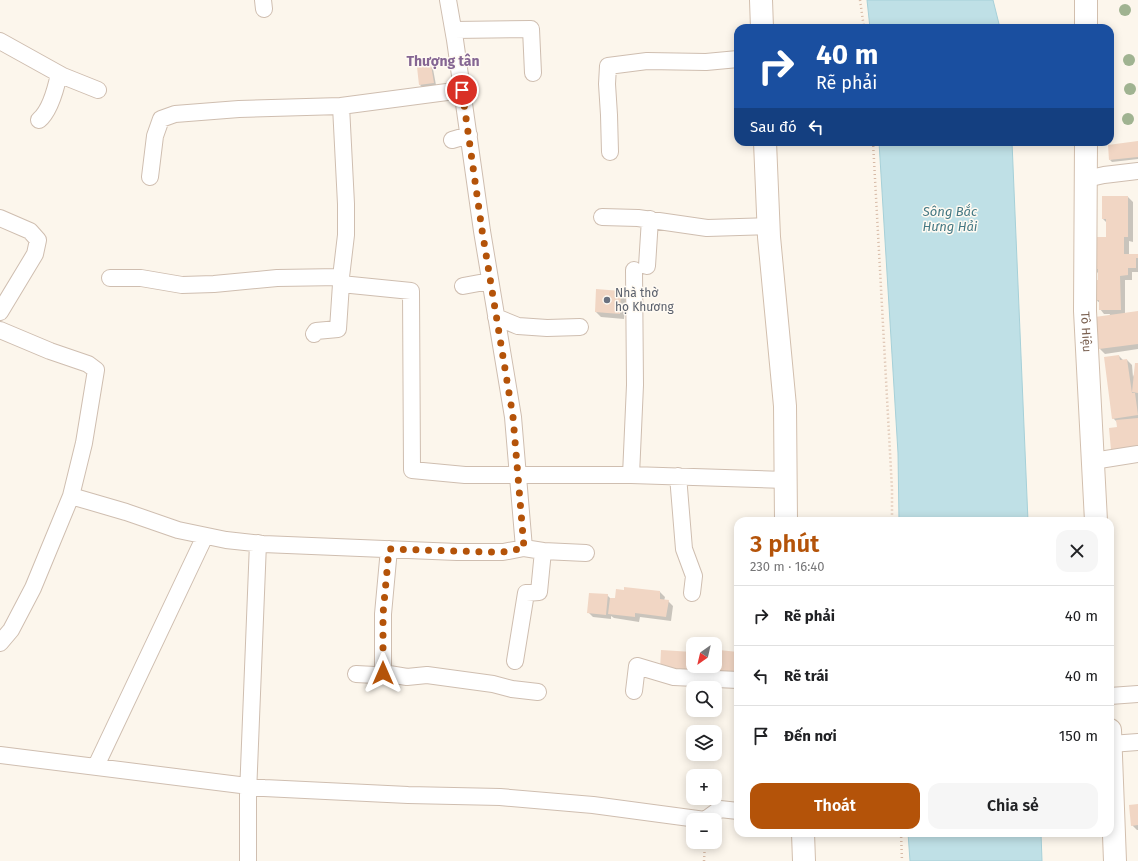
<!DOCTYPE html>
<html lang="vi">
<head>
<meta charset="utf-8">
<style>
  body { margin:0; font-family:"Fira Sans",sans-serif; background:#f6f6f6; color:#202124; height:100vh; display:flex; flex-direction:column; font-size:15px; white-space:nowrap }
  * { box-sizing:border-box; margin:0 }
  p { font-size:13px; color:#757577 }
  .icon { flex:none; width:22px; height:22px; fill:none; stroke:currentColor; stroke-width:2; stroke-linecap:round; stroke-linejoin:round }
  .map { position:relative; flex:1; overflow:hidden }
  .details { position:absolute; left:734px; top:517px; width:380px; height:320px; display:flex; flex-direction:column; background:#fff; border-radius:12px; box-shadow:0 2px 10px #0003 }
  .details>* { flex:none }
  .top-card { position:absolute; left:734px; top:24px; width:380px; height:122px; border-radius:12px; box-shadow:0 2px 10px #0003; background:#1a4fa0; color:#fff; overflow:hidden }
  .needle { width:26px; rotate:214deg }
  .buttons { position:absolute; left:686px; top:637px; display:grid; gap:8px }
  .buttons a { display:grid; place-items:center; width:36px; height:36px; border-radius:8px; background:#fff; box-shadow:0 2px 10px #0003; font-size:20px }
  .pin { position:absolute; display:grid; place-items:center; width:34px; height:34px; color:#fff; margin:-17px; border:2px solid #fff; border-radius:50%; box-shadow:0 1px 4px #0007 }
  .me { position:absolute; width:44px; margin:-22px; rotate:0deg; stroke-linejoin:round; filter:drop-shadow(0 0 3px #0008) }
  .turn { display:flex; align-items:center; gap:14px; height:84px; padding:0 16px; font-size:18px }
  .turn .icon { width:52px; height:52px; stroke-width:2.5 }
  .turn b { display:block; font-size:28px; line-height:34px }
  .then { display:flex; align-items:center; height:38px; padding:0 16px; background:#0003; gap:8px; font-size:15px }
  .round { display:grid; place-items:center; flex:none; width:42px; height:42px; border-radius:12px; background:#f6f6f6 }
  .headline { display:flex; align-items:center; justify-content:space-between; height:68px; padding:0 16px }
  h1 { font-size:24px; font-weight:600; line-height:30px; color:#b45309 }
  .cta { display:flex; gap:8px; margin-top:auto; padding:8px 16px }
  .cta a { flex:1; height:46px; border-radius:12px; background:#b45309; color:#fff; font-size:16px; font-weight:600; line-height:46px; text-align:center }
  .cta a+a { background:#f6f6f6; color:#202124 }
  ul { padding:0; list-style:none }
  li { display:flex; align-items:center; gap:12px; height:60px; padding:0 16px; border-top:1px solid #e0e0e0 }
  li div { flex:1 }
  li b { display:block; font-size:15px }
  li em { font-style:normal }
  .map>svg:first-child { display:block }
</style>
</head>
<body>
<div class="map">
<svg width="1138" height="861" viewBox="0 0 1138 861">
  <rect width="100%" height="100%" fill="#fcf6ec"/>
  <path fill="#bfe0e6" stroke="#a6d0d8" d="M867 0H993L1000 28H870Z
    M879 142H1012L1028 521H899L898 453Z
    M908 833H1041L1042 861H910Z"/>
  <path fill="#0003" d="M431 67 433 69 436 85 422 87 420 85Z
    M1138 143V159L1112 162 1110 160Z
    M1103 197H1128L1133 202V242L1129 241V255H1138V272H1132V280H1125V314L1138 312V349L1105 354 1100 349 1110 314H1104L1100 309V303L1096 300 1099 274 1094 269 1107 238V223L1103 219Z
    M621 292 626 297 624 319 601 317 596 312Z
    M1119 356 1123 360H1127L1132 365 1133 377 1138 364V453L1117 454 1112 450 1118 428V423L1113 418Z
    M625 588 660 592 665 597 664 601H668L673 606 671 621 640 617 639 622 614 618 611 616V619L593 617 588 612 607 595 611 599H616L625 591Z
    M662 651 693 653V666H715V655L719 659 738 653 718 678Z
    M1138 805V830H1137L1132 825Z"/>
  <path fill="#f1d6c4" d="M431 65 434 83 419 85 417 67Z
    M1138 141V157L1109 160 1108 145Z
    M1102 196H1128V237H1124V254H1138V258H1136V268H1128V275L1120 276 1121 310H1099V300L1095 301V280H1098V269H1093V237H1106V219H1102Z
    M596 289 621 291 620 314 595 312Z
    M1138 311V344L1099 349 1095 317Z
    M1119 355 1120 360 1127 359 1132 393H1135L1138 415 1112 419 1104 357Z
    M1135 363H1138V393L1132 392Z
    M1138 418V448L1111 450 1109 428 1117 427 1116 420Z
    M624 587 660 591V599L669 600 666 617 635 613V617L608 614 610 598H615L616 589 624 590Z
    M589 593 608 594 606 615 587 613Z
    M661 650 693 652V666H714L713 673 660 671Z
    M719 650 738 652V676L717 674Z
    M1138 804V825L1131 826 1129 805Z"/>
  <g fill="none" stroke-linecap="round" stroke-linejoin="round">
    <g stroke="#cfbeb0" stroke-width="18">
      <path id="street" d="M263 0 264 9
        M454 30 531 29 533 73
        M0 41 63 76 98 90
        M462 90 341 106 346 204V235L341 277V284L411 291 412 470 465 475H631L786 480
        M39 120C50 111 56 88 59 74
        M452 140 469 135
        M610 152 609 115 607 84 608 66 647 61 706 62 738 59
        M150 177 155 136 161 119 175 114 239 109 341 106
        M1086 179 1104 175 1138 171
        M602 217 638 218 707 228 769 226
        M0 218 30 231 38 240 35 254 0 312
        M647 266 650 219
        M110 278H141L182 285 214 284 277 278 341 277
        M463 286 490 281
        M496 317 518 326 547 328 580 327
        M0 330 50 351 88 364 96 370 84 443 71 496 126 512 178 530 226 540 263 544 457 552H503L524 548 513 417 482 231 455 40 448 0
        M314 334 316 331 338 329 341 284
        M1093 461 1138 454
        M631 475 635 385 634 270
        M678 476 684 549 694 576 692 593
        M389 549 383 614V673L407 677 427 675 493 684 512 689 538 692
        M543 551 586 553
        M0 643 11 630 33 588 71 496
        M515 661 526 593 539 592 543 551 524 548
        M356 674 375 675 383 673
        M634 691 637 666 674 677 738 680
        M1110 696 1138 694
        M1111 744 1138 742
        M0 755 264 788 408 795 500 797 593 805 705 820 720 809 738 811
        M96 766 205 536
        M248 861V794L258 543"/>
    </g>
    <g stroke="#d2bfae" stroke-width="24">
      <g id="secondary">
        <path d="M761 0 762 28"/>
        <path d="M1086 0V28"/>
        <path d="M765 142 769 237 785 406 786 521"/>
        <path id="s1" d="M1086 142 1085 311 1096 521"/>
        <path d="M1110 730 1115 861"/>
        <path d="M803 833 804 861"/>
      </g>
    </g>
    <path stroke="#d7baa6" stroke-width="2.5" stroke-dasharray="1 3" stroke-linecap="butt" d="M860 0 864 28
      M873 142 892 489V521
      M901 833 902 861
      M704 861 705 842"/>
    <use href="#street" stroke="#fff" stroke-width="16"/>
    <use href="#secondary" stroke="#fff" stroke-width="22"/>
  </g>
  <g fill="#a0b391">
    <circle cx="1125" cy="10" r="6"/>
    <circle cx="1129" cy="60" r="6"/>
    <circle cx="1130" cy="89" r="6"/>
    <circle cx="1128" cy="119" r="6"/>
  </g>
  <g fill="none" stroke-linecap="round" stroke-linejoin="round">
    <path stroke="#b45309" stroke-width="7" stroke-dasharray="0 12.6" d="M383 673V614L389 549 488 552H503L524 548 513 417 482 230 462 90"/>
  </g>
  <circle fill="#6b7280" stroke="#fffaf2" stroke-width="1.5" cx="607" cy="300" r="4"/>
  <g text-anchor="middle" dominant-baseline="central" stroke-width="3" stroke-linejoin="round" paint-order="stroke">
    <g font-size="12" fill="#5b616d" stroke="#fffaf2" text-anchor="start">
      <text x="615" y="293">Nhà thờ<tspan x="615" dy="14">họ Khương</tspan></text>
    </g>
    <g font-size="12" fill="#785e4e" stroke="#fffaf2">
      <text stroke="none"><textPath href="#s1" startOffset="190">Tô Hiệu</textPath></text>
    </g>
    <g font-size="13" font-style="italic" fill="#447883" stroke="#fffaf2">
      <text x="950" y="211">Sông Bắc<tspan x="950" dy="15">Hưng Hải</tspan></text>
    </g>
    <g font-size="14" font-weight="bold" fill="#856693" stroke="#fffaf2">
      <text x="443" y="61">Thượng tân</text>
    </g>
  </g>
</svg>
<div class="buttons">
<a><svg class="needle" viewBox="-14 -14 28 28"><path d="M0-13l5 13h-10z" fill="#e53935"/><path d="M0 13l5-13h-10z" fill="#757577"/></svg></a>
<a><svg class="icon" aria-label="search" viewBox="0 0 24 24"><circle cx="10" cy="10" r="6"/><path d="M15 15l6 6"/></svg></a>
<a><svg class="icon" aria-label="layers" viewBox="0 0 24 24"><path d="M12 4l9 5-9 5-9-5zM3 14l9 5 9-5"/></svg></a>
<a>+</a>
<a>−</a>
</div>
<div class="pin" style="left:462px;top:90px;background:#d93025"><svg class="icon" aria-label="arrive" viewBox="0 0 24 24"><path d="M6 21V4h12l-3 4 3 4H6"/></svg></div>
<svg class="me" style="left:383px;top:673px" viewBox="-20 -20 40 40"><path d="M0-17L14 15 0 8-14 15z" fill="#b45309" stroke="#fff" stroke-width="4"/></svg>
<div class="top-card">
<div class="turn"><svg class="icon" aria-label="right" viewBox="0 0 24 24"><path d="M7 20v-9h11M14 6l5 5-5 5"/></svg><div><b>40 m</b>Rẽ phải</div></div>
<div class="then">Sau đó<svg class="icon" aria-label="left" viewBox="0 0 24 24"><path d="M17 20v-9H6M10 6l-5 5 5 5"/></svg></div>
</div>
<section class="details">
<div class="headline"><div><h1>3 phút</h1><p>230 m · 16:40</p></div><a class="round"><svg class="icon" aria-label="close" viewBox="0 0 24 24"><path d="M6 6l12 12M18 6L6 18"/></svg></a></div>
<ul>
<li><svg class="icon" aria-label="right" viewBox="0 0 24 24"><path d="M7 20v-9h11M14 6l5 5-5 5"/></svg><div><b>Rẽ phải</b></div><em>40 m</em></li>
<li><svg class="icon" aria-label="left" viewBox="0 0 24 24"><path d="M17 20v-9H6M10 6l-5 5 5 5"/></svg><div><b>Rẽ trái</b></div><em>40 m</em></li>
<li><svg class="icon" aria-label="arrive" viewBox="0 0 24 24"><path d="M6 21V4h12l-3 4 3 4H6"/></svg><div><b>Đến nơi</b></div><em>150 m</em></li>
</ul>
<div class="cta"><a>Thoát</a><a>Chia sẻ</a></div>
</section>
</div>
</body>
</html>
